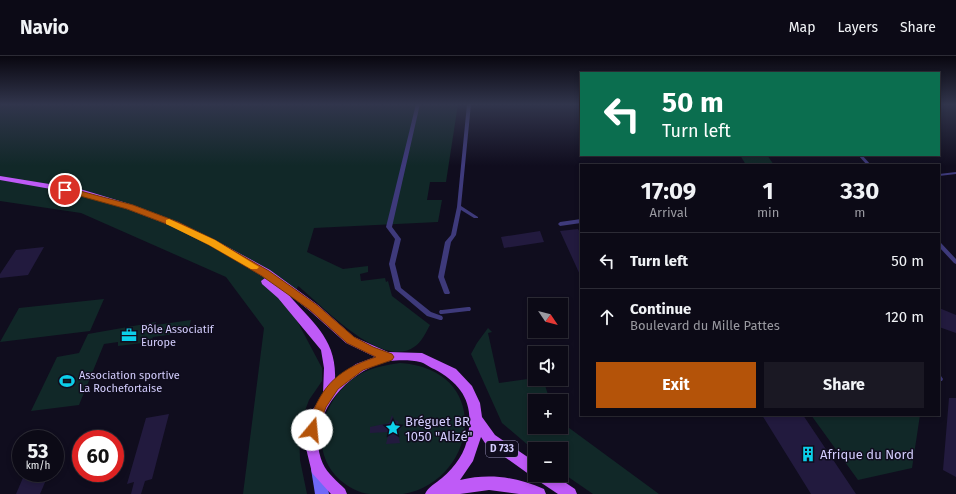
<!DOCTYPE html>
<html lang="en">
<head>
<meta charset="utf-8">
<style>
  body { margin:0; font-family:"Fira Sans",sans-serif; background:#1a1823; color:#f1f3f6; height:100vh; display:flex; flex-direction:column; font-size:15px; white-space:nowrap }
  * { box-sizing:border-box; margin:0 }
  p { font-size:13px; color:#9a9aa1 }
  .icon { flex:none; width:22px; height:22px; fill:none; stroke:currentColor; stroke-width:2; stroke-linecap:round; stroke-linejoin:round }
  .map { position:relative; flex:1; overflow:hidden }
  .sheet { position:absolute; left:580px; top:108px; width:360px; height:252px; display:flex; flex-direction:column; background:#0c0a16; border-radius:0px; box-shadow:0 2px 6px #0003,0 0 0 1px #2c2b35 }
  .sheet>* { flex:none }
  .top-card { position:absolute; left:580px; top:16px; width:360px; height:84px; border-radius:0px; box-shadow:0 2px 6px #0003,0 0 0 1px #2c2b35; background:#0b6e4f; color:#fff; overflow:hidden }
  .needle { width:26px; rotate:125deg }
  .controls { position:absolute; left:528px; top:242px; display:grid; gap:8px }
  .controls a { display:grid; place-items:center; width:40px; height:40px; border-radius:0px; background:#0c0a16; box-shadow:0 2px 6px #0003,0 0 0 1px #2c2b35; font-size:20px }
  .speed { position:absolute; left:12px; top:374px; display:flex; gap:8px; font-size:20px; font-weight:700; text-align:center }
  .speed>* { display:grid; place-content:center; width:52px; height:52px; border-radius:50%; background:#0c0a16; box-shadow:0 2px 6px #0003,0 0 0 1px #2c2b35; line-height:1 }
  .speed small { font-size:10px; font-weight:400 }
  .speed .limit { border:6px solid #d22; background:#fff; color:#111 }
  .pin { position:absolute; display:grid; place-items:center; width:34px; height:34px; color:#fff; margin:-17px; border:2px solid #fff; border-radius:50%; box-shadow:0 1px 4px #0007 }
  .me { position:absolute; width:44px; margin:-22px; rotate:17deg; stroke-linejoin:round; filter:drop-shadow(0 0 3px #0008) }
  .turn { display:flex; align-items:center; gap:14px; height:84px; padding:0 16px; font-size:18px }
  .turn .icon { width:52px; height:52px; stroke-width:2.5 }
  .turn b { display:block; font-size:28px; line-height:34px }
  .eta { display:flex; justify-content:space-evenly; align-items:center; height:68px; text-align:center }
  .eta b { font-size:24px; font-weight:700; line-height:28px }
  .cta { display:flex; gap:8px; margin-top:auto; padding:8px 16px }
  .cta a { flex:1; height:46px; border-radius:0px; background:#b45309; color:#fff; font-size:16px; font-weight:700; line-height:46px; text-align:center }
  .cta a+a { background:#1a1823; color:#f1f3f6 }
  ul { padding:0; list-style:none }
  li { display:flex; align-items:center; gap:12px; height:56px; padding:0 16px; border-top:1px solid #2c2b35 }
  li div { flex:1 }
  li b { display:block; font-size:15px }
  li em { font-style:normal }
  header { display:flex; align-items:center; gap:24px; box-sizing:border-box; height:56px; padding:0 20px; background:#0c0a16; border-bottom:1px solid #2c2b35 }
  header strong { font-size:19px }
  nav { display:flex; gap:22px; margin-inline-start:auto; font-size:14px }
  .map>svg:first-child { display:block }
</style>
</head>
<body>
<header>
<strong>Navio</strong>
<nav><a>Map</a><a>Layers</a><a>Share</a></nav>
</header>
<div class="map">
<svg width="956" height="438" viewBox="0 0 956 438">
  <rect width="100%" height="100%" fill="#100d1e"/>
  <path fill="#112828" d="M0 48H458L446 126H430L427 144H442L438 166 314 172 307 196 343 213 368 210V216L360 218 361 225 385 222 386 226 388 225 392 240 430 269C426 276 422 286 414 291 381 314 322 249 298 230L291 249 280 245 294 259 322 312V325L309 344 299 371 300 404 307 438H243L264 272 226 221 81 157 0 145Z
    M740 99H767L774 109H746Z
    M104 243 90 275 0 286 19 252Z
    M191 264 188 276 153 281 151 286 118 290V286L104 288 79 349 31 355 57 301 79 297 88 278 156 266V269Z
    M488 272 492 276 488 277 499 327 535 322 543 323 550 345H535V371H561V366L659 438H593L561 416V393H535V395L502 367 471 298 477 287Z
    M400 307C494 313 478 425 403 438 393 438 380 438 370 438 359 437 348 431 340 424 305 392 324 338 362 317 374 311 387 309 400 307Z
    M811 359H920L912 412 858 424Z"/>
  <path fill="#221a3e" d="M578 173 581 178V221L560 175Z
    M540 175 544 186 504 192 501 181Z
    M44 191 28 219 0 222V218L16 194Z
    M939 252 956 259V277L939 271Z
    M949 342H956V421L943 414Z
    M169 358 152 423 145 425 141 438H131L134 426 127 428 146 362Z
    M392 359 394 364 398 365 401 374 397 375 400 387 386 388 389 376 370 377V371L389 367Z
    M762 359H803L856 438H811Z
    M25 417H49L40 438H16Z"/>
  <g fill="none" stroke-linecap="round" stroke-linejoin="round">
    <path fill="#3e3a7b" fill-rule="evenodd" d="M416 48H420L392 171 401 183 395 208 401 232 431 256 442 260 443 262 442 264H440L427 260 395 233 389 208 395 183 386 171Z
      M467 48H471L461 150 478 161V162H474L461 154 456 179 451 186 444 221 450 237 449 238H445L444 237 438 221 445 186 451 179 457 151Z
      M858 99H862L871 109H867Z
      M956 116V118L939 120V118Z
      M581 163V167L560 170 558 168 560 166Z
      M939 186 941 187 956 203V208L954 207 939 191Z
      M468 251H470L471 253 470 255H468L442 258H440L439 256 440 254H442Z
      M939 319 941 320 943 323 942 325H939Z"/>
    <path fill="#6f69f8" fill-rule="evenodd" d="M318 406 323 408 329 438H315L311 413 313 408Z"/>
    <path fill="#bf5af7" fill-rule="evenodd" d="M0 120 80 133 133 149 178 166 215 184 270 214 318 249 354 281 388 296 422 297 456 313 472 330 480 347 482 361 495 379 535 406V419H554L575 433 577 438H558L537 424 536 420 530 419 485 387 481 381 473 405 460 424C490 417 516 421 544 433L546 438H519L489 434 460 438H425C428 431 436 427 442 422 455 411 466 396 468 379 474 347 462 328 434 313 429 311 425 307 420 306 413 304 398 304 390 305 347 313 303 364 323 408 327 417 338 426 345 433L347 438H331L312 417 304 384 312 355 323 338 324 312 321 294 278 242 262 228 261 225 265 222 209 188 172 170 127 153 79 138 0 124ZM287 237 310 255 346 287 375 301 356 308 335 323C337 283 311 265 287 237Z"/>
  </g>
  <linearGradient id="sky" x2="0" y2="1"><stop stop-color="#090710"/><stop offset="0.44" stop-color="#31354c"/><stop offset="1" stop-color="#31354c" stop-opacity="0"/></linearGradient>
  <rect width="956" height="110" fill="url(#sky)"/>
  <path fill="#b45309" stroke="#753606" d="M65 131 133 149 178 166 215 184 269 215 317 249 354 281 373 291 392 298 394 301 392 304 363 314 338 333 326 351 316 378 312 379 308 378 306 374C320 333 333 315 376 301L347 287 310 254 262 220 209 189 172 170 127 153 62 135 61 134Z"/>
  <path fill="#f59e0b" d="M169 163 215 184 259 211 257 213H251L209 189 166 168V164Z"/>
  <defs>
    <g id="office-bare" transform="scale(1.2)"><path d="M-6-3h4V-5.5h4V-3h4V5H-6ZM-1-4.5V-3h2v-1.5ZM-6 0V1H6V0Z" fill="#0ccfea" stroke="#100d1e" stroke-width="2.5" paint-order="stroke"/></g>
    <g id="stadium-bare" transform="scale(1.2)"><path d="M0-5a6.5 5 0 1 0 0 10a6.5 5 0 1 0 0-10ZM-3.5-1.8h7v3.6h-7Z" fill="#0ccfea" stroke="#100d1e" stroke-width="2.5" paint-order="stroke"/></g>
    <g id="sight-bare" transform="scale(1.2)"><path d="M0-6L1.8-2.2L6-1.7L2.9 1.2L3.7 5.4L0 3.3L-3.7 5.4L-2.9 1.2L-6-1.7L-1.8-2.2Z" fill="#0ccfea" stroke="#100d1e" stroke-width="2.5" paint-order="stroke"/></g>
    <g id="building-bare" transform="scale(1.2)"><path d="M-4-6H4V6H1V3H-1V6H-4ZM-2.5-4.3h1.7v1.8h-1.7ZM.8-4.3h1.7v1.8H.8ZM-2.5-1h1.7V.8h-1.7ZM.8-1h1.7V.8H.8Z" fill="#0ccfea" stroke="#100d1e" stroke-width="2.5" paint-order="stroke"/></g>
  </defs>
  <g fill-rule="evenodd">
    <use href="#office-bare" x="129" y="279"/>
    <use href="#stadium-bare" x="67" y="325"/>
    <use href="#sight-bare" x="393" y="372"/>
    <use href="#building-bare" x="808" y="398"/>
  </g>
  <g text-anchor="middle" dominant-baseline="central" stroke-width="3" stroke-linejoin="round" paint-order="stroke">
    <rect fill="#100d1e" stroke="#9893ba" stroke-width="1" x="486" y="385" width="32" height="16" rx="3"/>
    <g font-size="10" font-weight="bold" fill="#d3cdfd">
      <text x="502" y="393">D 733</text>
    </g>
    <g font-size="11" fill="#d3cdfd" stroke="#100d1e" text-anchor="start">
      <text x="141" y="273">Pôle Associatif<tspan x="141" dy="13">Europe</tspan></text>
      <text x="79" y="319">Association sportive<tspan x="79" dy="13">La Rochefortaise</tspan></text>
    </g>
    <g font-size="13" fill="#d3cdfd" stroke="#100d1e" text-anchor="start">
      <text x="405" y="365">Bréguet BR<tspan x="405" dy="15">1050 "Alizé"</tspan></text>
      <text x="820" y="398">Afrique du Nord</text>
    </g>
  </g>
</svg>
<div class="controls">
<a><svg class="needle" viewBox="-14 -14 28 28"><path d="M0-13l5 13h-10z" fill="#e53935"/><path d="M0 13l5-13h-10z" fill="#9a9aa1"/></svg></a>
<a><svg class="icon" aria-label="sound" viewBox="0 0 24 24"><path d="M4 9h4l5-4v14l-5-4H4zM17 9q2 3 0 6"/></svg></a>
<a>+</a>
<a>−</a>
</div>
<div class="speed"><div>53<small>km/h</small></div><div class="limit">60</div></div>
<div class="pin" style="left:65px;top:134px;background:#d93025"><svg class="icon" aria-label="arrive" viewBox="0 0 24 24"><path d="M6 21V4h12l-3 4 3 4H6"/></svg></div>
<svg class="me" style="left:312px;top:374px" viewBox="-20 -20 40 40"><circle r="19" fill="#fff"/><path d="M0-13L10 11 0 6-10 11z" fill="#b45309"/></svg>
<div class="top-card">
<div class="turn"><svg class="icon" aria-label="left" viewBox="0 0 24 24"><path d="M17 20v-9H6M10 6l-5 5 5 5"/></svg><div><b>50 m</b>Turn left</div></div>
</div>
<section class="sheet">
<div class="eta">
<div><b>17:09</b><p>Arrival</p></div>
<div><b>1</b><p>min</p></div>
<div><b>330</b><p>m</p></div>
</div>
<ul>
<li><svg class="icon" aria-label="left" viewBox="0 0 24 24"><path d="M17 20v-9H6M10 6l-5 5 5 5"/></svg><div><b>Turn left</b></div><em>50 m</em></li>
<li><svg class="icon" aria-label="ahead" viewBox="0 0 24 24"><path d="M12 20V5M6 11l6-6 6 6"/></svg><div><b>Continue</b><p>Boulevard du Mille Pattes</p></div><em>120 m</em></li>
</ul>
<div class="cta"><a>Exit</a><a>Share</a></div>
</section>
</div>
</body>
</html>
